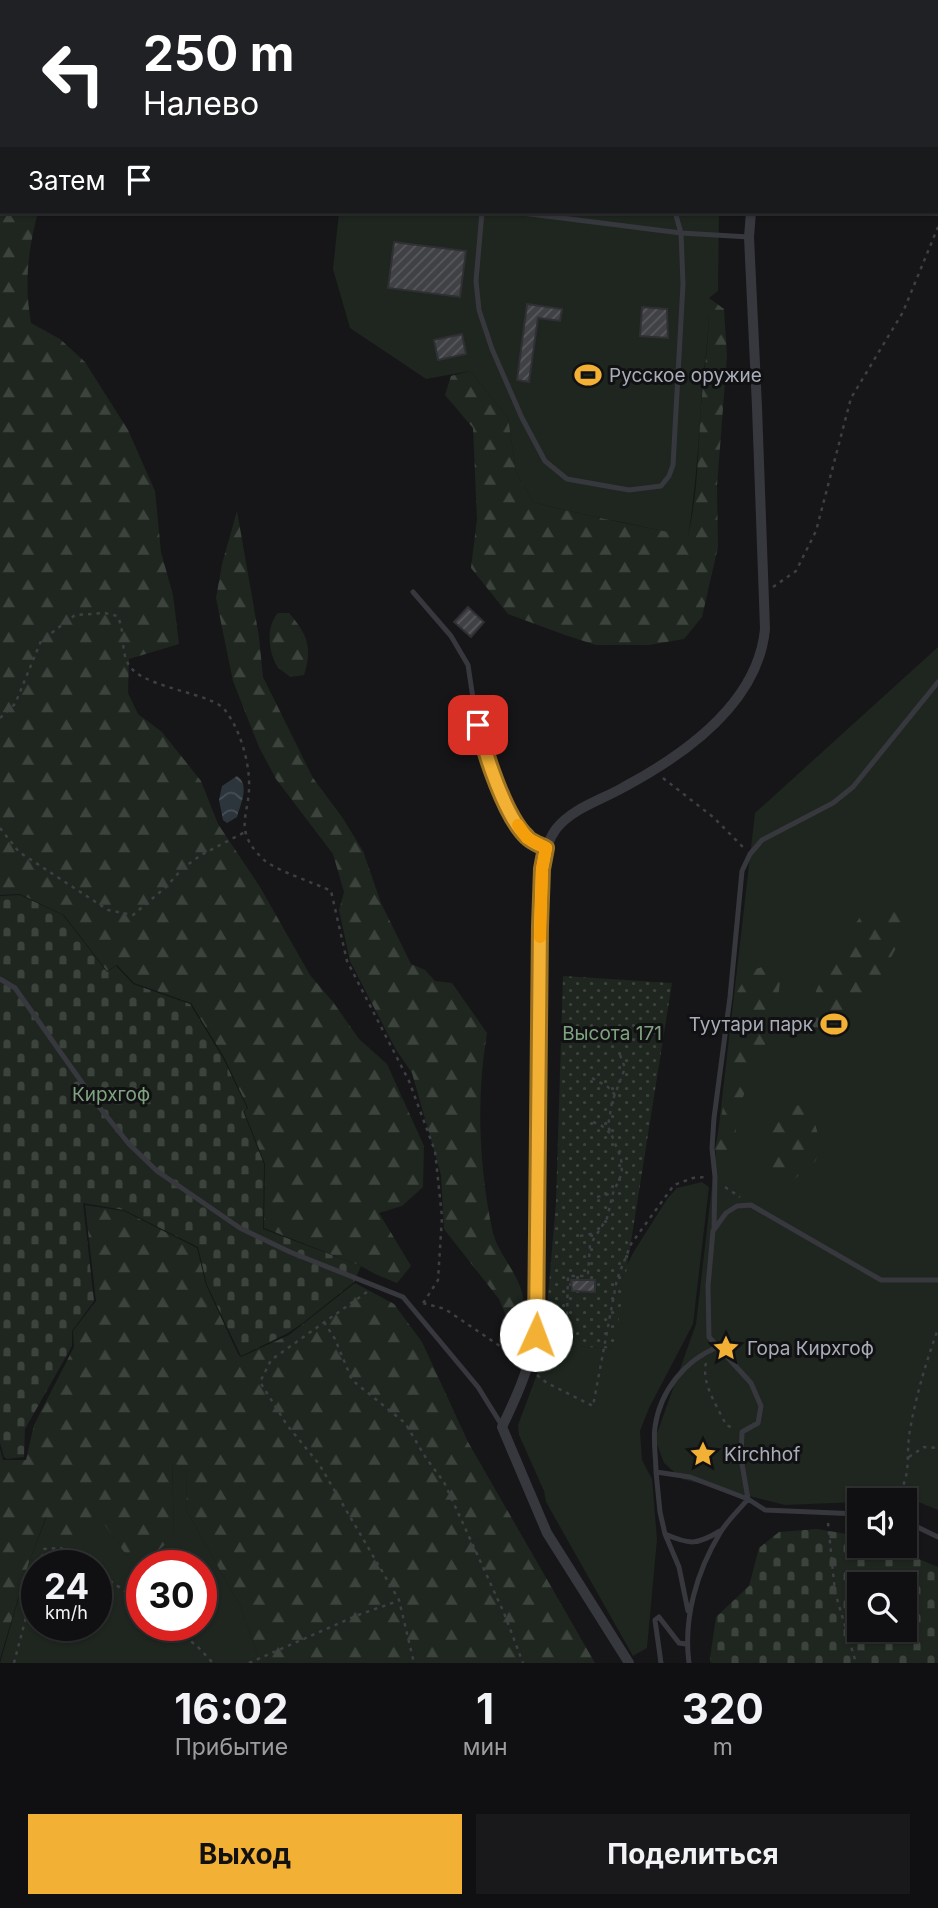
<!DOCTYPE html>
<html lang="ru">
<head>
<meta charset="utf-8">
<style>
  body { margin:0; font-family:Inter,sans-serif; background:#19191b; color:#f1f3f6; height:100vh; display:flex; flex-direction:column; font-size:26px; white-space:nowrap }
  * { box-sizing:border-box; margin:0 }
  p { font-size:23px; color:#9c9d9f }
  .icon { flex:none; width:38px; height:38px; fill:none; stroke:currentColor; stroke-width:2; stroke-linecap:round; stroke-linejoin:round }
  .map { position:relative; height:1663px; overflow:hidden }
  .details { display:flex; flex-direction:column; background:#101012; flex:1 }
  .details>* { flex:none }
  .banner { position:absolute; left:0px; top:0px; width:938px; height:214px; box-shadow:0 2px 5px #0004,0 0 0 2px #303032; background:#202124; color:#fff; overflow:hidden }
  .fabs { position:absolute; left:847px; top:1488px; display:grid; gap:14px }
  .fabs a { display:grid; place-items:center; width:70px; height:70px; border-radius:0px; background:#101012; box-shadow:0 2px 5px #0004,0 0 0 2px #303032; font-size:35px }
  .speed { position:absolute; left:21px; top:1550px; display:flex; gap:14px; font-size:35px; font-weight:700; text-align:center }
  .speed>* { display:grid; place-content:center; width:91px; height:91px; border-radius:50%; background:#101012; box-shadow:0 2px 5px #0004,0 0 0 2px #303032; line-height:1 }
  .speed small { font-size:18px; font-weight:400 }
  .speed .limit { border:10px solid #d22; background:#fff; color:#111 }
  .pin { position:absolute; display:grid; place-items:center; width:60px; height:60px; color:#fff; margin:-30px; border-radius:14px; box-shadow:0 4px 10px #0006 }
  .me { position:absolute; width:77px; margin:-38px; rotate:2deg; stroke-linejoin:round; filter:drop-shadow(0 0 5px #0008) }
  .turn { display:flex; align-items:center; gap:24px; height:147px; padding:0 28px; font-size:32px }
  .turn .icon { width:91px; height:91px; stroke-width:2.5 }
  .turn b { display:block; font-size:49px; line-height:60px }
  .then { display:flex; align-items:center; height:66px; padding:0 28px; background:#0003; gap:14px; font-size:26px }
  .eta { display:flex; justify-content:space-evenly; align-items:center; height:119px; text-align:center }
  .eta b { font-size:42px; font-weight:700; line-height:49px }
  .cta { display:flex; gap:14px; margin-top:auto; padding:14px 28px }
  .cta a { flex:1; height:80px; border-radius:0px; background:#f2b134; color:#111; font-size:28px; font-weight:700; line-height:80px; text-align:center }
  .cta a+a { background:#19191b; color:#f1f3f6 }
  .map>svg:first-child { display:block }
</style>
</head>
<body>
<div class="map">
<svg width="938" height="1663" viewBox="0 0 938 1663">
  <defs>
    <pattern id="forest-firs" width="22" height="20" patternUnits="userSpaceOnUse" patternTransform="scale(1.75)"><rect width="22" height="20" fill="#1e261f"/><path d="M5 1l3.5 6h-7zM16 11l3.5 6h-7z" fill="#3c433d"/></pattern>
    <pattern id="cemetery-stones" width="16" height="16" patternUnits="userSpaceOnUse" patternTransform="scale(1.75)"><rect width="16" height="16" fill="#1e261f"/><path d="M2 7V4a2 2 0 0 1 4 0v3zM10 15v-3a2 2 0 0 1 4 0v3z" fill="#3c433d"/></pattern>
    <pattern id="park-dots" width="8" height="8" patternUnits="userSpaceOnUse" patternTransform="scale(1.75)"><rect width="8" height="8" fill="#1e261f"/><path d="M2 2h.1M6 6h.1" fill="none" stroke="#3c433d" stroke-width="1.8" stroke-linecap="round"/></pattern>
    <pattern id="water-waves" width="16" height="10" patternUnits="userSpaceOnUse" patternTransform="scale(1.75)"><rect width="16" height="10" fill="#2c353c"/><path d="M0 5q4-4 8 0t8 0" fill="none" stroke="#485056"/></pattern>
    <pattern id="building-hatch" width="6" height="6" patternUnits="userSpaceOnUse" patternTransform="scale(1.75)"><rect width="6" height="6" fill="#404145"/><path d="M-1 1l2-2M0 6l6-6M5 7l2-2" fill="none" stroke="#595a5e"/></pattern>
  </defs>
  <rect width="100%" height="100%" fill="#161618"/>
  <path fill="#1e261f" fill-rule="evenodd" d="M311 0H725L311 2Z
    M339 212H719L718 291 709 298C710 330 705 359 702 390 699 439 696 488 688 537 637 524 584 516 533 502L516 472 508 418 470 371 426 379 350 328 333 269Z
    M938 647V1510L911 1499 859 1500V1502L785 1505 682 1479 664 1463 655 1439 696 1324 755 813Z
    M702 1182 709 1187 693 1324 649 1408 640 1431 642 1460 652 1479 657 1539 647 1648 633 1656 546 1502 544 1491 519 1435 518 1425 537 1374 544 1344 613 1349 622 1275 633 1253 667 1199 677 1188Z
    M172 1460 186 1472 187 1511 240 1606 261 1663H0L29 1562 47 1516H99L127 1556 174 1537ZM37 1566H96V1626H37ZM142 1566H201V1626H142Z"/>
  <path fill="url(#forest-firs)" d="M0 130H2V212H38C28 250 24 284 31 323L60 339 85 362 128 430 155 491 161 552 173 595 179 644 129 659 128 693 138 714 162 732 201 781 218 824 260 887 310 975 333 1002 359 1039 387 1064 424 1146 423 1187 402 1206 379 1213 411 1266 397 1283 375 1274 361 1266 264 1228 265 1164 244 1111 248 1108 224 1057 191 1003 134 983 117 965 107 971 64 915 20 894 0 895Z
    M709 298 724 309 727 356 717 486 718 547 702 617 684 639 649 645H596L565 635 508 614 471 568 477 519 473 428 445 395 451 376 470 371 508 418 516 472 533 502C584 516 636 525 688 536 698 494 698 450 701 407 704 370 710 335 709 298Z
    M237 511 259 637 263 677 313 778 342 817 363 851 381 903 411 964 425 970 435 981 452 983 487 1033C476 1097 479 1165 492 1229 497 1254 519 1273 523 1297 525 1310 521 1327 519 1339L515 1338 499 1299 444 1229 441 1175 412 1073 395 1048 350 961 339 910 344 892 333 854 276 779 259 747 233 681 216 598 222 564Z
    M278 613H289C307 634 313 647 304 675L290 677C286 673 280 670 277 666 268 651 266 626 278 613Z
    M909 909 907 927 868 1001 843 1010 805 1040V1015L827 967 862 914Z
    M768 965 781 967C780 989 777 1010 770 1031 757 1072 732 1102 736 1148L723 1163 719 1162 715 1149 733 1055 737 992 750 971Z
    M793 1105 806 1106C817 1124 823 1142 815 1162 801 1167 796 1186 779 1186 761 1170 763 1139 777 1120 782 1115 788 1110 793 1105Z
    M85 1205 124 1211 197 1248 206 1285 238 1354 241 1357 289 1335 355 1283 394 1304 422 1342 468 1442 595 1663H261L240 1606 187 1511 186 1472 172 1461 174 1537 148 1559 127 1556 99 1517 79 1549 58 1545 46 1517 29 1562 0 1659V1449L3 1460H26L34 1425 74 1347 73 1331 96 1301Z"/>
  <path fill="url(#cemetery-stones)" fill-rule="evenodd" d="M20 895 63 915 107 972 116 966 133 984 190 1004 223 1058 247 1108 243 1111 264 1164 263 1229 361 1266 354 1282 304 1322 288 1333 241 1356 207 1285 198 1247 124 1210 83 1203 94 1301 72 1331V1346L25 1429 24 1457 7 1459 4 1457 0 1443V896Z
    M817 1529 859 1536V1545H885L938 1567V1663H711L710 1658 716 1617 749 1586 759 1548 779 1532ZM859 1584H905V1629H859Z"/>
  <path fill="url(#park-dots)" d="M563 976 672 983 614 1349 544 1344 556 1202Z"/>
  <path fill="url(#water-waves)" d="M237 776C250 785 241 803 237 817L227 823 223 820 219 800 222 786Z"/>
  <path fill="url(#building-hatch)" stroke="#303034" stroke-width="2" d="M394 242 466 251 460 297 388 288Z
    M527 304 562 309 560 321 538 318 529 382 517 380Z
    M642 307 667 309 668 338 640 336Z
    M462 334 466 354 438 360 434 340Z
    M468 607 484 622 471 637 454 622Z
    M571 1280H595V1292L572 1291Z"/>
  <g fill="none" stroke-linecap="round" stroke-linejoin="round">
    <path stroke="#3d3f44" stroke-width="2.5" stroke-dasharray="3.5 5" stroke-linecap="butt" d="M773 587 796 571 816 531 851 398 903 312 938 227
      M0 718 15 704 41 641 75 615 105 613 117 616C127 632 118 656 133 670 153 689 213 694 225 710 239 728 248 757 249 780 251 815 231 828 263 859 274 870 315 883 331 891L347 961 409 1081 435 1151 442 1217 438 1280 422 1305
      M663 778 713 817 743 847
      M0 828 19 852 108 910 133 915 166 887 183 868 201 855 245 832
      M592 1078 608 1087 615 1095
      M593 1122 602 1126 610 1133
      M725 1187 740 1197
      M597 1197 613 1193
      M580 1236 596 1233
      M367 1292 271 1360 260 1382 287 1425 319 1464 399 1600 414 1663
      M423 1303 445 1309 519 1359
      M567 1315 568 1276H586L588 1273 590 1245 607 1218 613 1193 622 1173 621 1158 608 1126 612 1102 625 1068 620 1055
      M324 1322 335 1339 352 1380 405 1423 426 1458 444 1482 504 1613 523 1663
      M706 1363C701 1384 718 1407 726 1425L733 1428
      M537 1375 547 1383 593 1406 617 1279 631 1244 674 1185 693 1178 705 1177
      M909 1457 924 1447 938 1448
      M896 1500C913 1472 905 1458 910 1430 916 1396 926 1362 938 1329
      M828 1523 835 1592 856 1663
      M39 1566 44 1549 61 1548 89 1566
      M96 1571 142 1603
      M171 1626 197 1646 213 1663
      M14 1663 37 1575
      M249 1663 358 1615 398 1601"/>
    <path stroke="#37383d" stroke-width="5" d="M560 2V0
      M695 2V0
      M482 212 476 281 479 310 492 349 522 418 545 461 567 479 629 490 661 486 669 476 673 465 683 284 681 233 675 212
      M514 212 681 233 749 237
      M413 592 451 636 468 665 474 705 483 745 501 793 527 838 546 848
      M0 979 15 988 100 1108 129 1144 157 1171 240 1228 290 1252 403 1297 478 1387 501 1424
      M714 1229 715 1177 712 1148 714 1118 730 997 742 871 750 854 762 840 833 803 853 787 938 682
      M656 1472C656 1458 653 1441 655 1427 660 1391 685 1360 718 1347
      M859 1514 765 1510 748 1499 741 1458 742 1432 758 1423 761 1406 751 1383 709 1337 708 1286 713 1231 726 1213 737 1206 751 1205 881 1280H938
      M905 1521 938 1537
      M665 1534 679 1567 688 1611
      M661 1663 655 1620 659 1617 679 1643 686 1644
      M689 1663C683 1618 697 1571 720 1533 727 1521 739 1510 748 1499L690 1477 656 1472 660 1512 665 1534C690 1545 697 1545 720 1531"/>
    <path stroke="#37383d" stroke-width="10" d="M808 2V0
      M629 1663 547 1533 502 1427C516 1398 529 1369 535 1338 542 1307 535 1273 536 1242 539 1118 537 993 542 869 545 855 547 841 556 829 572 808 602 800 624 787 684 755 758 704 765 629L757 407 749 237 751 212"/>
  </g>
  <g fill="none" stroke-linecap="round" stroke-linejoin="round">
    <g stroke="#9d7322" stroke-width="18">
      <path id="route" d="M478 725C485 753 505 817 527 837 531 842 540 845 546 848L542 869 540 926 536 1335"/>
    </g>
    <use href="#route" stroke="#f2b134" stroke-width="12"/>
    <path stroke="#f59e0b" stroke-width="12" d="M518 825 527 838 546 848 542 869 540 937"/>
  </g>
  <defs>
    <g id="stadium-bare" transform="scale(2.1)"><path d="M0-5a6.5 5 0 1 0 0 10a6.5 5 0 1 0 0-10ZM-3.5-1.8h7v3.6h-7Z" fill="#f2b134" stroke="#111113" stroke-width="2.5" paint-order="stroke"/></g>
    <g id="sight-bare" transform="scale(2.1)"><path d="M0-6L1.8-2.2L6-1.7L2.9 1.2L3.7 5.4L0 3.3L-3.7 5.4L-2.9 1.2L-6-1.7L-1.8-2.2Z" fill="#f2b134" stroke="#111113" stroke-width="2.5" paint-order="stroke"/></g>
  </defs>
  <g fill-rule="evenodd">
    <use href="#stadium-bare" x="588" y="375"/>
    <use href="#stadium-bare" x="834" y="1024"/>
    <use href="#sight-bare" x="726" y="1348"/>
    <use href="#sight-bare" x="703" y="1454"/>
  </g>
  <g text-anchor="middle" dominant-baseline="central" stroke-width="6" stroke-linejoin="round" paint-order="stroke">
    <g font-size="19" fill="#a8adb8" stroke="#111113" text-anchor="start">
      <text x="609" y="375">Русское оружие</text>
      <text x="813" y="1024" text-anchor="end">Туутари парк</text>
      <text x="747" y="1348">Гора Кирхгоф</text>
      <text x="724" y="1454">Kirchhof</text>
    </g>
    <g font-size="19" fill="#7fa381" stroke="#111113">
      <text x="612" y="1033">Высота 171</text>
      <text x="111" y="1094">Кирхгоф</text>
    </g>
  </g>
</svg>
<div class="fabs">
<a><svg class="icon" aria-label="sound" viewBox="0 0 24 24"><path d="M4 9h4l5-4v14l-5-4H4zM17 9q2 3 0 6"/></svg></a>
<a><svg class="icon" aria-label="search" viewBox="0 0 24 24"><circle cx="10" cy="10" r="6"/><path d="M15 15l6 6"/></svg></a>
</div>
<div class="speed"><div>24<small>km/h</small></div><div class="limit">30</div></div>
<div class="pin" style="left:478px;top:725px;background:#d93025"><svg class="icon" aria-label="arrive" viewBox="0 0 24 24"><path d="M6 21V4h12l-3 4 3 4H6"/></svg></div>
<svg class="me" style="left:536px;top:1335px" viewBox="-20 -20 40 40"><circle r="19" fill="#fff"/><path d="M0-13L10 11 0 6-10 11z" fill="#f2b134"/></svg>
<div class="banner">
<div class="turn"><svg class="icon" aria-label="left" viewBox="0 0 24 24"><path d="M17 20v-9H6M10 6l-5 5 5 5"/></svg><div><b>250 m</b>Налево</div></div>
<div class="then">Затем<svg class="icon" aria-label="arrive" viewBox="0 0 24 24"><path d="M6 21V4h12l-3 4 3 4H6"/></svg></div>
</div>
</div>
<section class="details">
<div class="eta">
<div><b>16:02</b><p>Прибытие</p></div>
<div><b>1</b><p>мин</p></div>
<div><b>320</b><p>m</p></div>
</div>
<div class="cta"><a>Выход</a><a>Поделиться</a></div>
</section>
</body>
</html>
